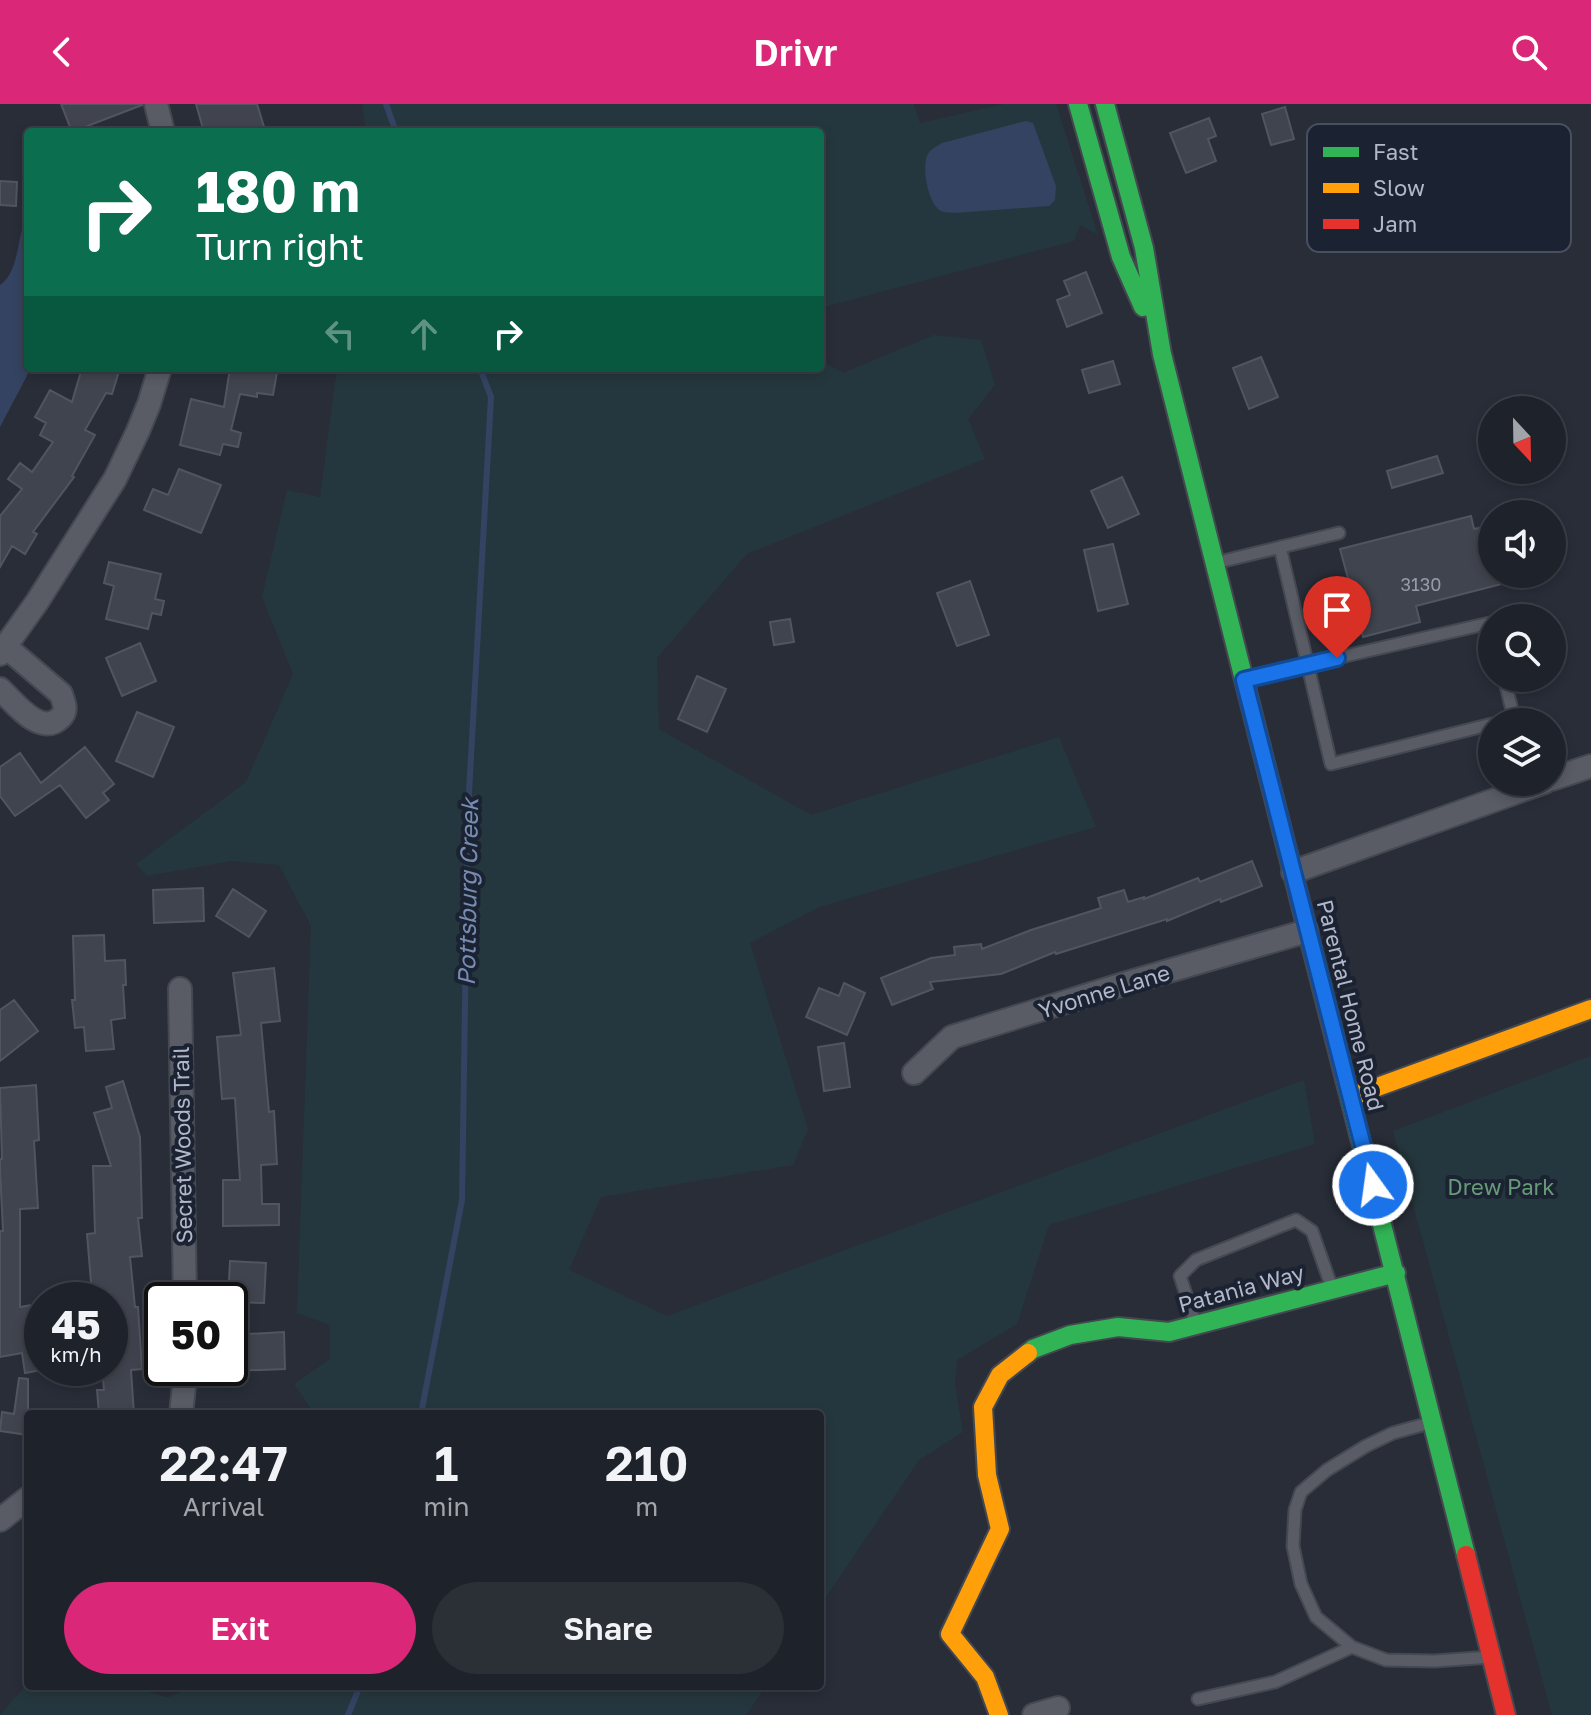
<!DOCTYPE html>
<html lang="en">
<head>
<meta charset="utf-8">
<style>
  body { margin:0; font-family:"Golos Text",sans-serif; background:#2b2f36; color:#f1f3f6; height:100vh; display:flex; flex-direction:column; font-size:30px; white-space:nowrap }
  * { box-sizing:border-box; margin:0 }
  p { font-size:26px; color:#a1a4a8 }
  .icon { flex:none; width:44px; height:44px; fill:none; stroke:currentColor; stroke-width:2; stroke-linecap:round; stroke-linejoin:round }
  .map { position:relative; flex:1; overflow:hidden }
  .sheet { position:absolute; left:24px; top:1306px; width:800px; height:280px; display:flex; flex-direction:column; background:#1e222a; border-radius:8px; box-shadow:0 4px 12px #0003,0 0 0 2px #3c3f47 }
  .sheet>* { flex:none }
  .banner { position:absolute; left:24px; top:24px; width:800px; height:244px; border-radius:8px; box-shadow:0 4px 12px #0003,0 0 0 2px #3c3f47; background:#0b6e4f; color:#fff; overflow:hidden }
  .needle { width:52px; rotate:158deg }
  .buttons { position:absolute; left:1478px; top:292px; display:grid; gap:16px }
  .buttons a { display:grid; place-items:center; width:88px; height:88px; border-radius:50%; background:#1e222a; box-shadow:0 4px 12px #0003,0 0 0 2px #3c3f47; font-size:40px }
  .speed { position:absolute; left:24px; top:1178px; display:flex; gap:16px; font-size:40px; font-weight:700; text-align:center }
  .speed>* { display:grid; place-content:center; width:104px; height:104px; border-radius:50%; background:#1e222a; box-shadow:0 4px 12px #0003,0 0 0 2px #3c3f47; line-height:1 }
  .speed small { font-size:20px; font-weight:400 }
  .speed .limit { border:4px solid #111; border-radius:12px; background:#fff; color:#111 }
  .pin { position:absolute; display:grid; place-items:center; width:68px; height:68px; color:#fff; margin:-82px -34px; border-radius:50% 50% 50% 0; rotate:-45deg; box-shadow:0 0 8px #0007 }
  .pin .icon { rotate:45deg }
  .me { position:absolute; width:88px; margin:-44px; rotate:346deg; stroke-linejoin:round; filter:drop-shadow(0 0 6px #0008) }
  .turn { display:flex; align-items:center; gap:28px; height:168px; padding:0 40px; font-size:36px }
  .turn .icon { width:104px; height:104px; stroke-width:2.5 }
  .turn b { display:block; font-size:56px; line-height:68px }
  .lanes { display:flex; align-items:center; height:76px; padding:0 40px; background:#0003; justify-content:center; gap:40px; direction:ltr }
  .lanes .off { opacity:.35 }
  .eta { display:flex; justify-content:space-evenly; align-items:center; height:136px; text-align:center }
  .eta b { font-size:48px; font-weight:600; line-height:56px }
  .action { display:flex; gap:16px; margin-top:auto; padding:16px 40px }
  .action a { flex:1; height:92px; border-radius:48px; background:#db2777; color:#fff; font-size:32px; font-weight:600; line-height:92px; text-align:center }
  .action a+a { background:#2b2f36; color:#f1f3f6 }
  header { display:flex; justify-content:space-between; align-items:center; height:104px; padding:0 40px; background:#db2777; color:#fff; font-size:36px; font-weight:600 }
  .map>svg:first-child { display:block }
</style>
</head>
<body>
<header><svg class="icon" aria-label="back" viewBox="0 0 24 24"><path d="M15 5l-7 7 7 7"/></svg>Drivr<svg class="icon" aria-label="search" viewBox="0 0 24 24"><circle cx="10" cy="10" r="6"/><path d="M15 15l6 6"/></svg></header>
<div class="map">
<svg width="1591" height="1611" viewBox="0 0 1591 1611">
  <rect width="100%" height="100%" fill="#282d38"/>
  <path fill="#25373e" d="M362 0H914L920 19 1004 0H1056L1098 131 1080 121 1074 137 820 204V28H366Z
    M934 231 981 236 995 281 968 315 985 355 747 450 657 554 659 625 811 711 1059 633 1096 723 819 803 750 839 808 1025 793 1061 601 1093 569 1166 667 1212 1304 976 1315 1040 1049 1121 1017 1220 957 1256 955 1280 963 1328 919 1356 820 1502V1310H315L294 1280 330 1255V1221L297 1209 311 822 279 761 231 757 147 772 136 760 246 678 293 570 262 493 287 386 320 393 337 264H820V256L843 269Z
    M1591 952V1611H1552L1393 1027Z
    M28 1579V1582H124L168 1593 197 1582H766L746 1611H0Z"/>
  <path fill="#344362" d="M1026 17 1033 19 1056 82 1055 96 1049 102 954 109C950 108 945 109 941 107 928 100 922 65 927 52 930 45 936 43 942 39Z
    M28 110V264H31L0 323V181C21 166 16 130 28 110Z"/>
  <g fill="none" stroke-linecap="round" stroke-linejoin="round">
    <path stroke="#344362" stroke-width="6" d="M386 0 396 28
      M421 1310 462 1096 468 707 491 293 480 264
      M348 1611 360 1582"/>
  </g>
  <path fill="#40444e" stroke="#50555f" stroke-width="2" d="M61 0H142V1L72 28Z
    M196 0H257L265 26 256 28H204Z
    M1285 3 1294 35 1271 41 1262 10Z
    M1209 14 1216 32 1208 35 1216 57 1186 69 1170 29Z
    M0 77 17 78 16 102 0 101Z
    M1086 168 1102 209 1067 223 1057 196 1070 191 1064 177Z
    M1261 253 1278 293 1249 305 1233 264Z
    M1113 257 1120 280 1089 289 1082 266Z
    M82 264H120L112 290 106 289 85 326 95 331 72 372 74 373 33 428 37 430 25 450 12 442 0 463V412L22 385 8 375 20 359 32 368 53 338 40 331 46 319 35 313 50 286 72 298Z
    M230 264H268V266L277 268 273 291 257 289V293L240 290 231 326 241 329 238 343 223 340 220 351 180 341 191 295 224 303Z
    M1437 352 1443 369 1392 384 1387 367Z
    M179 365 221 381 201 429 144 406 153 385 168 391Z
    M1122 373 1139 410 1108 424 1091 387Z
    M1471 412 1474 425 1492 421V470H1520L1521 475 1416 502 1420 518 1363 533 1353 495 1334 500 1330 483 1349 478 1340 445Z
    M1113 440 1128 500 1098 507 1084 446Z
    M109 458 161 470 155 495 164 497 161 511 152 509 148 525 106 515 114 482 104 479Z
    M970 477 989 531 957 542 937 489Z
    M790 515 794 538 774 541 770 518Z
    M140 539 156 577 122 592 106 554Z
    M697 572 726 585 707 628 678 615Z
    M137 608 174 623 153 673 116 657Z
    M85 643 114 680 103 689 109 696 86 714 60 681 15 712 0 692V663L20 649 41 679Z
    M1252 757 1262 782 1221 798 1220 795 1167 817V815L1056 850 1055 848 1001 870 930 878 933 885 892 901 881 874 931 854 955 851 954 843 981 840 982 845 1031 826 1101 804 1098 794 1124 786 1128 798 1144 793V795L1198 774 1200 778Z
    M203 784 204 817 154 819 153 786Z
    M233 785 266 807 249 833 216 812Z
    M104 831 105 857 125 856 126 881H123L125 914 111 916 114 945 86 947 84 923 75 924 72 896H75L73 832Z
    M274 864 280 917 261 919 269 1008 274 1007 277 1060 261 1061 262 1100H279V1121L223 1122V1076H240L235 994 222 995 217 933 241 931 233 869Z
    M844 879 865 889 847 931 806 913 819 884 839 892Z
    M14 896 38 927 0 957V906Z
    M844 939 850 983 824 987 818 943Z
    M123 977 140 1033 142 1114H138L142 1152 130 1153 135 1203H138L142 1265 131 1266 134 1310H99L97 1286H104L102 1264H110V1188L92 1190 87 1130 95 1129 93 1062H111L94 1009 112 1004 106 983Z
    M36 981 39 1036 34 1037 38 1104 20 1105V1203L38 1200 42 1223V1266L25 1269 22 1249 0 1253V1127H3L0 1066V1055H2L0 984Z
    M230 1157 266 1159 264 1199 230 1198V1196H228Z
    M284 1228 285 1265 230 1267V1231Z
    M19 1274 28 1275V1331L0 1327 2 1308 14 1310Z"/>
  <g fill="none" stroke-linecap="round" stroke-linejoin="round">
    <g stroke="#444851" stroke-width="15">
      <path id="lane" d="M1280 443 1331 660 1492 620
        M1215 459 1339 429
        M1244 575 1490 519 1492 528
        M1499 618 1514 614 1504 574
        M1195 1218 1180 1172 1196 1156 1296 1116 1312 1127 1332 1184
        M1433 1318 1393 1329 1366 1342 1327 1366 1301 1388 1295 1406 1293 1442 1301 1480 1316 1513 1352 1543 1386 1556 1434 1557 1492 1553
        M1198 1595 1275 1578 1352 1543"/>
    </g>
    <g stroke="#444851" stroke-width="26">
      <path id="street" d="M156 0 163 28
        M0 550 37 498 115 375 138 327 149 300 160 264
        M0 585C14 598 40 633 60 614 68 607 64 599 61 590L6 543
        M1552 675 1591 662
        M1293 768 1545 678
        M180 885 185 1196
        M914 969 952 933 1127 879 1307 827
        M181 1310 186 1264
        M0 1416 28 1394
        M1034 1611 1058 1604"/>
    </g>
    <g stroke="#444851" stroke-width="22">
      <path id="fast" d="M1078 0 1121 153 1143 203
        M1105 0 1144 144 1162 250 1261 643
        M1345 975 1466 1451
        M1028 1249 1033 1245 1070 1231 1118 1223 1169 1228 1396 1169"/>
    </g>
    <g stroke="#444851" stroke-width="22">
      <path id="slow" d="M1350 993 1591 905
        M999 1611 985 1573 950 1530 1000 1425 987 1371 983 1303 1000 1271 1028 1249"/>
    </g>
    <g stroke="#444851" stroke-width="22">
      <path id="jam" d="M1261 643 1345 975
        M1466 1451 1506 1611"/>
    </g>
    <use href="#lane" stroke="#595c65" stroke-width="11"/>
    <use href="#street" stroke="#595c65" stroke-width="22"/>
    <use href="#fast" stroke="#30b455" stroke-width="18"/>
    <use href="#slow" stroke="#ff9f0a" stroke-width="18"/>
    <use href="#jam" stroke="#e5322d" stroke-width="18"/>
  </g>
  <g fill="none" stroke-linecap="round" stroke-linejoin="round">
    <g stroke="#114b97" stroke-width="20">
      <path id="route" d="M1337 554 1244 576 1373 1081"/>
    </g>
    <use href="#route" stroke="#1a73e8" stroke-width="14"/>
  </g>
  <g text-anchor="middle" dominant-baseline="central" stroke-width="8" stroke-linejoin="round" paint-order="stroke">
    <g font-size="18" fill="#969baa">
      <text x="1421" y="480">3130</text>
    </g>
    <g font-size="22" fill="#b2b8c9" stroke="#1b2332">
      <text transform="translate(1104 887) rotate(-17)">Yvonne Lane</text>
      <text transform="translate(1351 901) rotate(76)">Parental Home Road</text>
      <text transform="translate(182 1041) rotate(-91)">Secret Woods Trail</text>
      <text transform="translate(1241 1184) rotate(-15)">Patania Way</text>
    </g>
    <g font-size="22" fill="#679b78" stroke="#1b2332">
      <text x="1501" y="1082">Drew Park</text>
    </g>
    <g font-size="24" font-style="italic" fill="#788cb2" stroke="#1b2332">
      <text transform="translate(467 788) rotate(-89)">Pottsburg Creek</text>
    </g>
  </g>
  <rect x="1307" y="20" width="264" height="128" rx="12" fill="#1b2332" stroke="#48505f" stroke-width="2"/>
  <rect x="1323" y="43" width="36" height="10" fill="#30b455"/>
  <rect x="1323" y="79" width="36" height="10" fill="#ff9f0a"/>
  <rect x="1323" y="115" width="36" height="10" fill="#e5322d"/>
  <g font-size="22" fill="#b2b8c9">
    <text x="1373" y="56">Fast</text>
    <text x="1373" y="92">Slow</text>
    <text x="1373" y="128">Jam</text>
  </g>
</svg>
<div class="buttons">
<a><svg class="needle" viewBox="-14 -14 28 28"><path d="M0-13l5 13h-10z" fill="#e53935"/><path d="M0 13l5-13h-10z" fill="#a1a4a8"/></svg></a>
<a><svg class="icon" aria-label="sound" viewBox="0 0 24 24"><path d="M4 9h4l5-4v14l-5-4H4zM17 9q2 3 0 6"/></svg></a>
<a><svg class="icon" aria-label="search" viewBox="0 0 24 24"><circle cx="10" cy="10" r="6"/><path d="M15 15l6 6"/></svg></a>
<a><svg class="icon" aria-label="layers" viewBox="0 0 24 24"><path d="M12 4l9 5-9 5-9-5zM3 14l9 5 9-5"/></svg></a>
</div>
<div class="speed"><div>45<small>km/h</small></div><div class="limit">50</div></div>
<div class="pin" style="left:1337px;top:554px;background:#d93025"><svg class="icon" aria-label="arrive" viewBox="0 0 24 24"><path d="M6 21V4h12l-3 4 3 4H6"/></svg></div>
<svg class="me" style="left:1373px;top:1081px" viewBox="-20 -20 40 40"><circle r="17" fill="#1a73e8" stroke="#fff" stroke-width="3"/><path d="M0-11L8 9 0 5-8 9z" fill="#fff"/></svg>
<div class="banner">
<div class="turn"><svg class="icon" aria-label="right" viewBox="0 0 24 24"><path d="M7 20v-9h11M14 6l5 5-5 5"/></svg><div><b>180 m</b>Turn right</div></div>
<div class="lanes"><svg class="icon off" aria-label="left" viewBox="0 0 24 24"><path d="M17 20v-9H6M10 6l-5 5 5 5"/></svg><svg class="icon off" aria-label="ahead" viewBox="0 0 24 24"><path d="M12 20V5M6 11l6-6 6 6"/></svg><svg class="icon" aria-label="right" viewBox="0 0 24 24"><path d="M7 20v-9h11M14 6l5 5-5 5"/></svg></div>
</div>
<section class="sheet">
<div class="eta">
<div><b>22:47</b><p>Arrival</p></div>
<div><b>1</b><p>min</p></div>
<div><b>210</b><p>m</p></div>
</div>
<div class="action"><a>Exit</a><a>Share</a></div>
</section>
</div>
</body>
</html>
